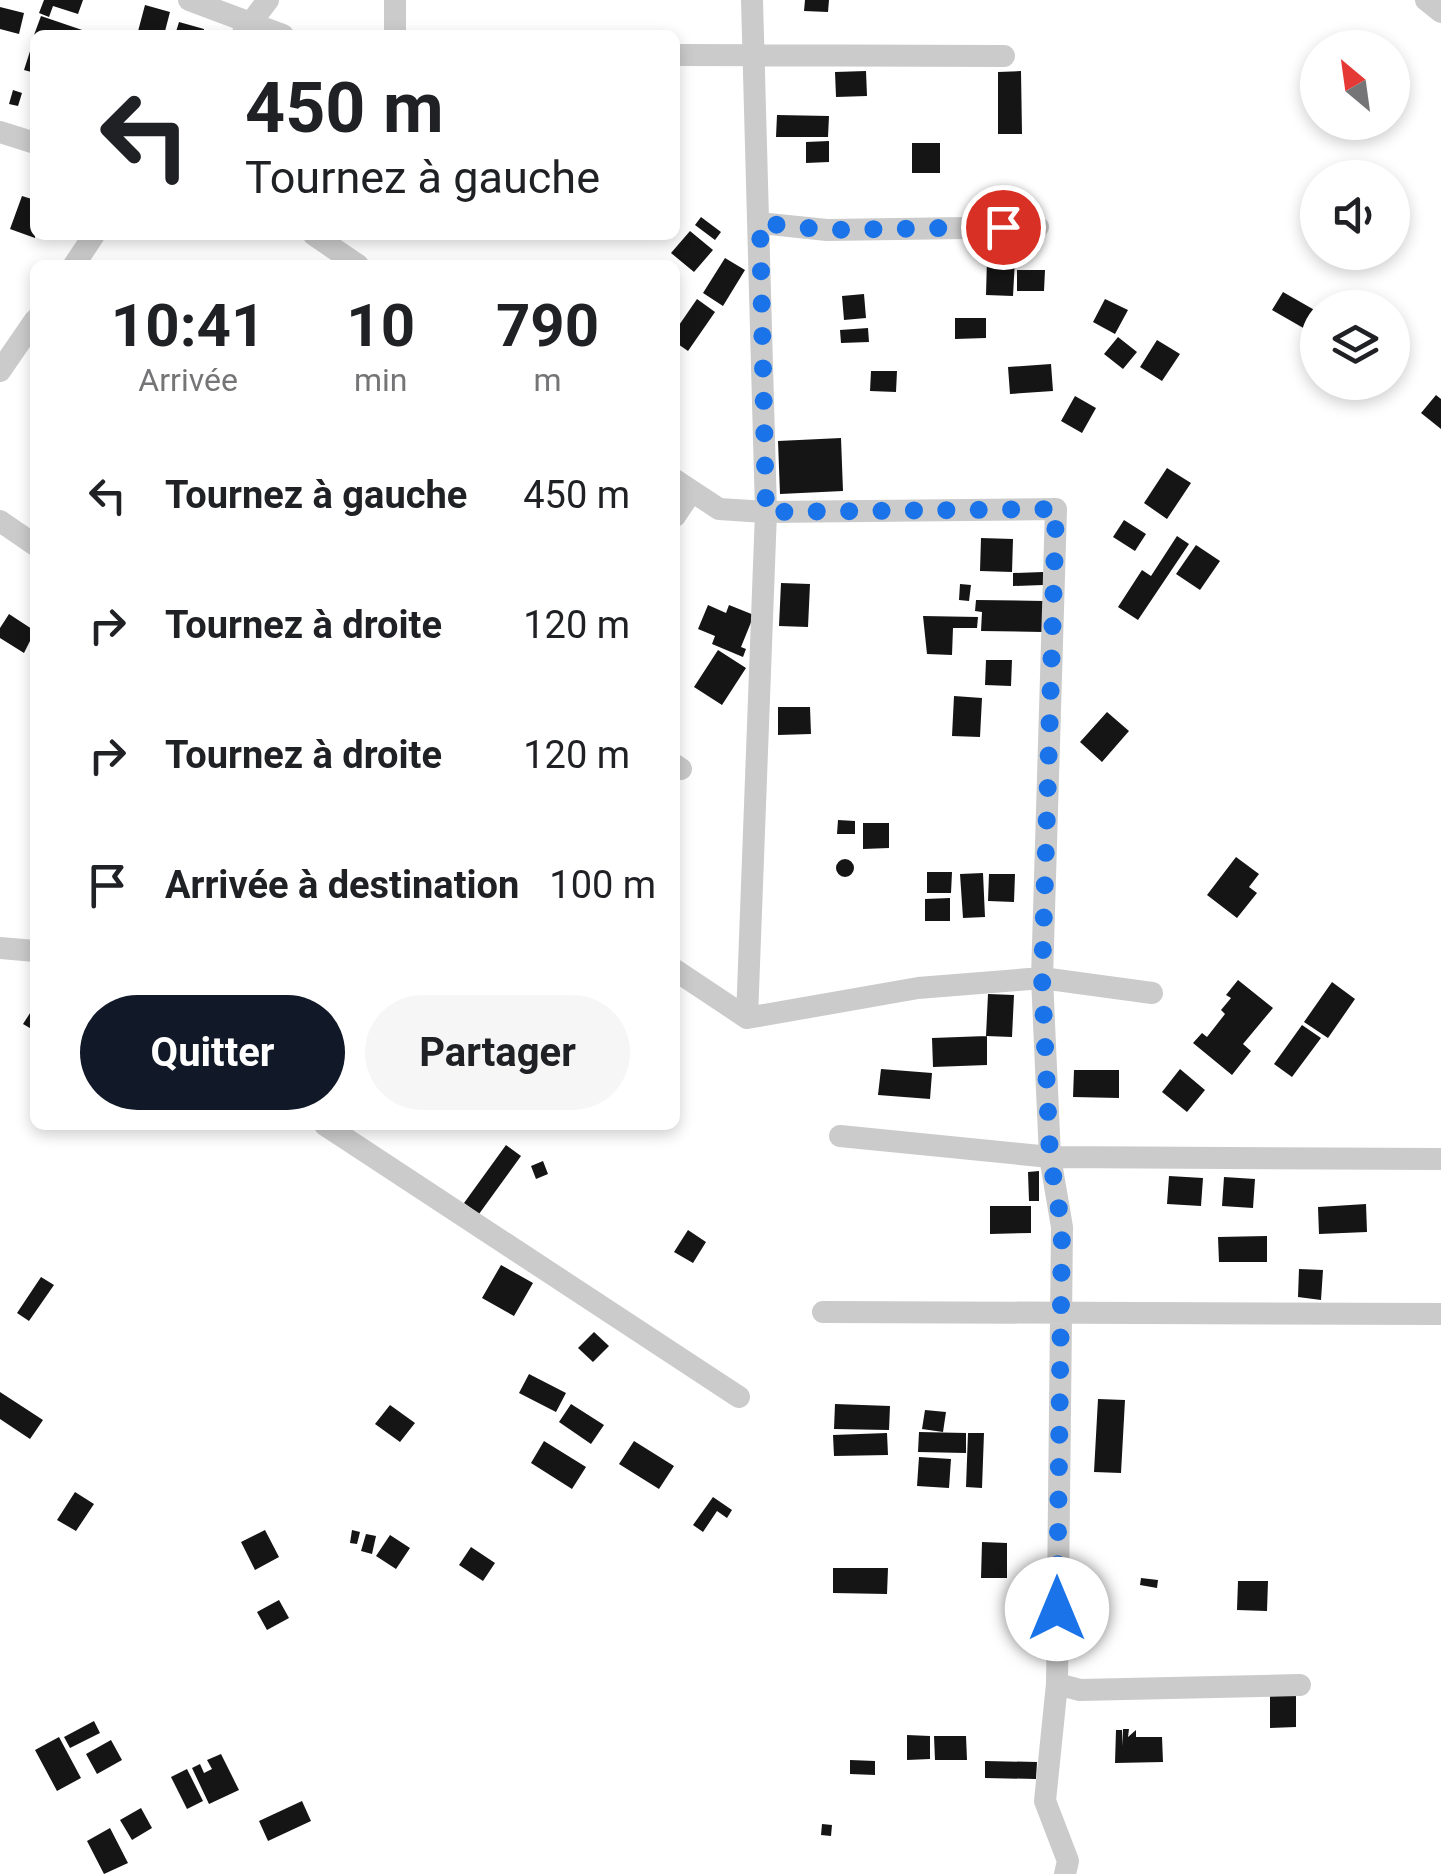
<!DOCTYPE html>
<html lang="fr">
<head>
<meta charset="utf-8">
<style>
  body { margin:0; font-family:Roboto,sans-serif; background:#f6f6f6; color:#202124; height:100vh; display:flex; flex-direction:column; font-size:38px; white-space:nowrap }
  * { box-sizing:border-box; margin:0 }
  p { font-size:32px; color:#757577 }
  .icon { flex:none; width:55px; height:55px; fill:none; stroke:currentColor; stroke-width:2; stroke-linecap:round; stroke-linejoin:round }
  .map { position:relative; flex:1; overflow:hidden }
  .drawer { position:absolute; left:30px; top:260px; width:650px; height:870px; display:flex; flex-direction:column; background:#fff; border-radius:15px; box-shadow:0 5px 15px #0003 }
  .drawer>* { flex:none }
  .top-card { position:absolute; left:30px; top:30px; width:650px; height:210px; border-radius:15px; box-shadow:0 5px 15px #0003; background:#fff; color:#202124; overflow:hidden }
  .needle { width:65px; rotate:331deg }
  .fabs { position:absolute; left:1300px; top:30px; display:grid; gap:20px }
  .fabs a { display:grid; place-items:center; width:110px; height:110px; border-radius:50%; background:#fff; box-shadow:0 5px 15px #0003; font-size:50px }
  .pin { position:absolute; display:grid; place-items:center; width:85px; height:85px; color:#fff; margin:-42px; border:5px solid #fff; border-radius:50%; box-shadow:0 2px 10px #0007 }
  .me { position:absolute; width:110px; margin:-55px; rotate:0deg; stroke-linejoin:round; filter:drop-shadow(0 0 8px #0008) }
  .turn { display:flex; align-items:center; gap:35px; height:210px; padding:0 50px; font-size:45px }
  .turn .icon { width:130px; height:130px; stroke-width:2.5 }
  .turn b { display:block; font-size:70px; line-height:85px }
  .eta { display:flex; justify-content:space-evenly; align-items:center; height:170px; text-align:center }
  .eta b { font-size:60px; font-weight:700; line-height:70px }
  .button { display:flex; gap:20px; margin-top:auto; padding:20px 50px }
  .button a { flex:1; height:115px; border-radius:60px; background:#111827; color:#fff; font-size:40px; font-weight:700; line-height:115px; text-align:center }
  .button a+a { background:#f6f6f6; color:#202124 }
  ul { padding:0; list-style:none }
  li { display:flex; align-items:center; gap:30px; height:130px; padding:0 50px }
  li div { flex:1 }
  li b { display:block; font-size:38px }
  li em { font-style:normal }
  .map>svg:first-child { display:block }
</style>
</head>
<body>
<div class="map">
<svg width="1441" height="1874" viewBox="0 0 1441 1874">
  <rect width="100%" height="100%" fill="#fff"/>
  <path fill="#151515" d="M44 0H83L78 14 53 6 49 17 39 13Z
    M805 0H829L828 12 804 11Z
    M145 5 170 12 164 35H137Z
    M0 7 24 13 19 34 0 29Z
    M41 16 88 32 87 35H34Z
    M179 22 204 29 203 35H175Z
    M32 45 35 46V73L24 70Z
    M866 71 867 96 836 97 835 72Z
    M1021 71 1022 134H998V72Z
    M13 90 22 93 18 106 9 104Z
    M777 115 829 116 828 137H776Z
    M829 141V162L806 163V142Z
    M912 143H940V173H912Z
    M22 196 35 200V238L10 229Z
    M701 217 721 232 715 240 695 225Z
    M690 231 713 250 694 272 671 253Z
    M725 258 745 270 723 306 703 293Z
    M987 258 1015 259 1013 296 986 295Z
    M1017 270H1045L1044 291H1017Z
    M1283 292 1318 312 1312 333 1272 310Z
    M864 294 866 318 844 320 842 296Z
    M697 299 715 312 688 351 675 342V331Z
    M1105 299 1128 310 1115 334 1093 322Z
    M955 318H986V338L955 339Z
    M868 328 869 342 841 343 840 330Z
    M1118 337 1137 352 1123 369 1104 354Z
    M1157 340 1180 354 1162 381 1140 367Z
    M1051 364 1053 391 1010 394 1008 367Z
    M871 371H897L896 392 870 391Z
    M1436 395 1441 399V429L1421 413Z
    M1075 396 1096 408 1082 433 1061 421Z
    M841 438 843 491 780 494 778 441Z
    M1167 468 1191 483 1167 519 1144 503Z
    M1124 520 1146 534 1135 551 1113 537Z
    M1177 536 1189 544 1138 620 1118 607 1142 570 1151 576Z
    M981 538 1013 539 1012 572 980 571Z
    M1196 545 1220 561 1200 590 1176 574Z
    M1043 572V585L1013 586V573Z
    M781 583 810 584 808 627 779 626Z
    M960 584 971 585 969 601 959 600Z
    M976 600 1044 601 1043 632 981 631 982 612 975 611Z
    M708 605 726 613 729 605 754 615 741 647 746 649 743 657 712 644 715 636 698 629Z
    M9 614 35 631 24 653 0 638V628Z
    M923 616 978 617 977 628H953L952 655 927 654Z
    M718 650 746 668 722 705 694 687Z
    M986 660H1012L1011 686 985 685Z
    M954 696 982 698 980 737 952 736Z
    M778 707H810L811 734 778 735Z
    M1107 712 1129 731 1102 762 1080 742Z
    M838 820 855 821V834H837Z
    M863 823H889V848L863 849Z
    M1236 857 1259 874 1249 887 1257 893 1237 918 1207 895Z
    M836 868a9 9 0 1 1 18 0a9 9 0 1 1-18 0Z
    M927 872H952L951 893H927Z
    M983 873 985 917 963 918 960 874Z
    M989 874H1015L1014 902 988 901Z
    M950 898V921H925V899Z
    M1238 980 1273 1008 1243 1044 1251 1051 1232 1075 1193 1043 1202 1033 1207 1037 1225 1014 1221 1010 1231 998 1226 995Z
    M1332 982 1355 999 1328 1038 1304 1022Z
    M988 994 1014 995 1012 1037 986 1036Z
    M32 1010 35 1012V1031L23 1024Z
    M1302 1025 1321 1038 1292 1077 1274 1064Z
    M987 1036V1065L933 1067 932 1038Z
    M881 1069 932 1073 930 1099 878 1095Z
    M1180 1069 1205 1090 1187 1112 1162 1092Z
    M1074 1070H1119V1098L1073 1097Z
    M506 1145 521 1156 479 1214 464 1203Z
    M543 1161 548 1174 536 1179 531 1166Z
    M1039 1171V1201H1029L1028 1172Z
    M1169 1176 1203 1178 1201 1206 1167 1204Z
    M1224 1177 1255 1179 1253 1208 1222 1206Z
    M1366 1204 1367 1232 1319 1234 1318 1207Z
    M990 1206H1031V1233L990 1234Z
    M688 1230 706 1242 693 1263 674 1252Z
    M1267 1236V1262H1219L1218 1237Z
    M501 1265 533 1283 514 1316 482 1298Z
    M1299 1269 1323 1270 1321 1300 1298 1297Z
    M41 1277 54 1285 29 1321 17 1313Z
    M594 1332 609 1346 593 1362 578 1348Z
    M529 1374 566 1393 556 1412 519 1393Z
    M0 1392 43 1420 30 1439 0 1419Z
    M1098 1399 1125 1400 1121 1473 1094 1472Z
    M571 1404 604 1425 591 1444 559 1422Z
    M835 1404 890 1406 889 1430 834 1429Z
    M390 1405 415 1423 400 1442 375 1424Z
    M925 1410 946 1412 943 1432 922 1429Z
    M919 1432 966 1433V1453L918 1452Z
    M887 1433 888 1455 834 1456 833 1435Z
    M968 1433H984L982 1488 966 1487Z
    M544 1441 586 1467 572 1489 531 1463Z
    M634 1441 674 1466 659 1489 619 1464Z
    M919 1457 951 1459 949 1488 917 1486Z
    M75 1492 94 1504 76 1531 57 1520Z
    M713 1497 732 1510 727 1518 717 1511 703 1532 693 1525Z
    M265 1530 279 1557 255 1570 241 1542Z
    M352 1530 360 1532 357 1544 350 1543Z
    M366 1534 376 1536 372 1554 361 1551Z
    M390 1535 410 1548 396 1569 376 1556Z
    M982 1542 1007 1543V1578H981Z
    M471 1547 495 1563 483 1581 459 1565Z
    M833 1568H888L887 1594 833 1593Z
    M1141 1578 1158 1580 1157 1588 1140 1585Z
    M1238 1581H1268L1267 1611 1237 1610Z
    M279 1600 289 1618 267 1630 257 1612Z
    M1270 1694H1296V1727L1270 1728Z
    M94 1721 100 1733 70 1748 64 1737Z
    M1123 1729H1129L1128 1737 1136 1730V1737H1162L1163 1762 1115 1763 1116 1730H1122L1123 1746Z
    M907 1735 930 1736V1759L907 1760Z
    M934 1736H966L967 1760H935Z
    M59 1737 81 1778 57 1791 35 1750Z
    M111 1740 122 1760 97 1774 86 1754Z
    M221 1754 239 1790 209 1804 192 1768 200 1764 204 1773 212 1769 207 1760Z
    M850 1760 875 1761V1775L850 1774Z
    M985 1761 1037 1762 1036 1779 985 1778Z
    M187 1769 203 1801 187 1809 171 1777Z
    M302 1801 311 1821 268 1841 259 1821Z
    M141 1808 152 1828 132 1840 120 1820Z
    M822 1824 832 1825 831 1836 821 1835Z
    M110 1828 128 1863 104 1874 87 1841Z"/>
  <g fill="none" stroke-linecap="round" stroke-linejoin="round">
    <path stroke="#cbcbcb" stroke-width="22" d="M189 0 283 35
      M1426 0 1441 12
      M243 33 268 0
      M395 35V0
      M675 55 1004 56
      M0 132 35 143
      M759 223 827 230 1038 227
      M314 235 358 265
      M74 265 94 235
      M0 371 35 320
      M675 480 719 509 766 512 1056 509 1042 978 918 988 747 1018 766 512 752 0
      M675 516 692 491
      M0 521 35 545
      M675 765 681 769
      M0 948 35 951
      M675 970 747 1018
      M1152 993 1042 978 1050 1157 1441 1159
      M325 1125 739 1397
      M840 1136 1050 1157 1062 1227 1057 1684 1045 1801 1068 1861 1065 1874
      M823 1312 1441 1314
      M1057 1684 1080 1690 1300 1685"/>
  </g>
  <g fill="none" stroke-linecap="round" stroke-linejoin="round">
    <path stroke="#1a73e8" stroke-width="18" stroke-dasharray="0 32.4" d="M1003 227 827 230 760 223 766 512 1056 509 1042 978 1050 1157 1062 1227 1057 1609"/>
  </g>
</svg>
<div class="fabs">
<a><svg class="needle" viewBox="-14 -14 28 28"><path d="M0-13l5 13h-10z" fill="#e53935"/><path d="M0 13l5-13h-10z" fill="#757577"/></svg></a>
<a><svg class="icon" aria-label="sound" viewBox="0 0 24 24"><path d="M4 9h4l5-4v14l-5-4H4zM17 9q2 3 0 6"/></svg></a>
<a><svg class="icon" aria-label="layers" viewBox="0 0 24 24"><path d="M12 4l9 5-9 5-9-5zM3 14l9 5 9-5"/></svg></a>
</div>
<div class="pin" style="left:1003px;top:227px;background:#d93025"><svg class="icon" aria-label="arrive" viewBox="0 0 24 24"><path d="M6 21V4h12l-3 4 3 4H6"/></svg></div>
<svg class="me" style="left:1057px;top:1609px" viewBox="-20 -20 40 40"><circle r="19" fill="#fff"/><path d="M0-13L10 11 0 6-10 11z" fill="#1a73e8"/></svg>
<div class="top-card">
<div class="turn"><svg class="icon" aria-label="left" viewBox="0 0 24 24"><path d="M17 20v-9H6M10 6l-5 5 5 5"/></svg><div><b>450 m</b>Tournez à gauche</div></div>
</div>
<section class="drawer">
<div class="eta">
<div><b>10:41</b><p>Arrivée</p></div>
<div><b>10</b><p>min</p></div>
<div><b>790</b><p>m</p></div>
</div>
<ul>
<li><svg class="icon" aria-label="left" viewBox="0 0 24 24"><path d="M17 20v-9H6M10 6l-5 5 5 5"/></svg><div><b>Tournez à gauche</b></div><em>450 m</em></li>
<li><svg class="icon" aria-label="right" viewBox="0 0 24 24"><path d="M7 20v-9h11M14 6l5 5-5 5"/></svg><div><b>Tournez à droite</b></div><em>120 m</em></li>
<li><svg class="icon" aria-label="right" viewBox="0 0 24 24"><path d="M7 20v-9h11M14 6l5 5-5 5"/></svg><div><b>Tournez à droite</b></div><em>120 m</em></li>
<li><svg class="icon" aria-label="arrive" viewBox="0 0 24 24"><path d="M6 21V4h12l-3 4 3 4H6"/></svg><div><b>Arrivée à destination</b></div><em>100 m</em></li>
</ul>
<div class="button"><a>Quitter</a><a>Partager</a></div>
</section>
</div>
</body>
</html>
